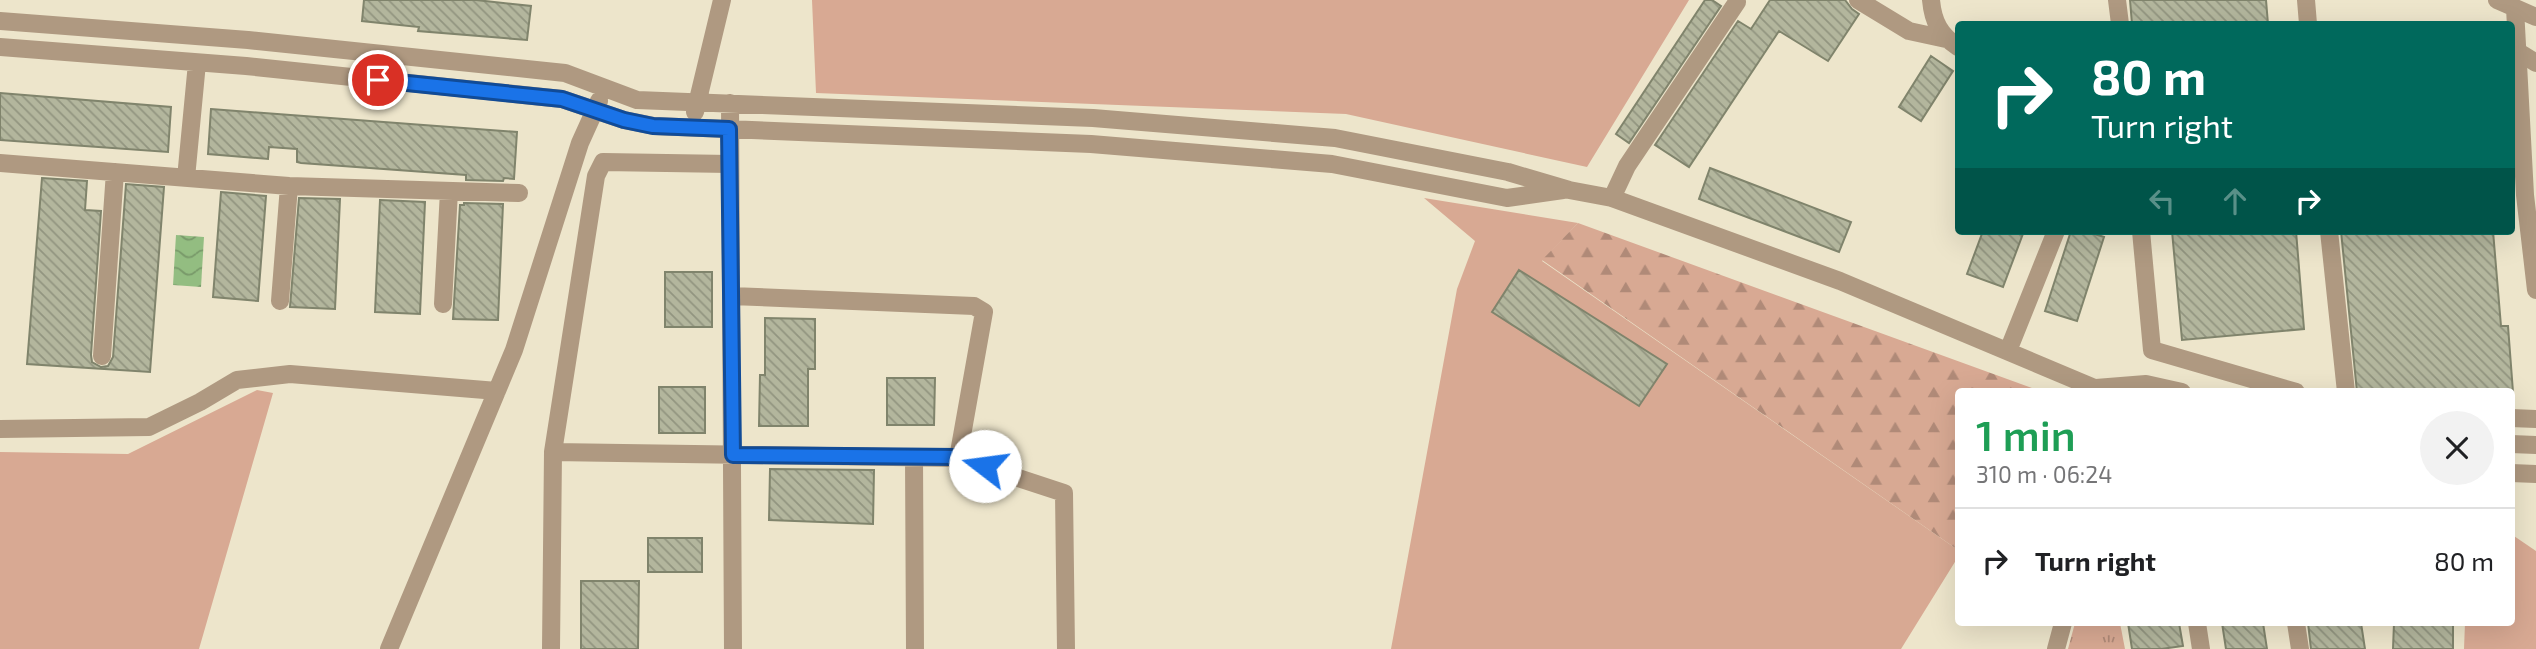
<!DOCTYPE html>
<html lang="en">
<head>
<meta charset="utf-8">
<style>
  body { margin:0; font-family:"Exo 2",sans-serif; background:#f2f2f2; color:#202124; height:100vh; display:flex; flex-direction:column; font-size:26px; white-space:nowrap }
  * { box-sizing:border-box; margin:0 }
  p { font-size:23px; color:#757577 }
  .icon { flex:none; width:38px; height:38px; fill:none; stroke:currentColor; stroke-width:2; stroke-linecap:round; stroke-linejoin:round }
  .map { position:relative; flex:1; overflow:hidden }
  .drawer { position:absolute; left:1955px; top:388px; width:560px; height:238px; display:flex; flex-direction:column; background:#fff; border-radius:7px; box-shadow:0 7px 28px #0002 }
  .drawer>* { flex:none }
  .hud { position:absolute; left:1955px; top:21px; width:560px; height:214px; border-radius:7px; box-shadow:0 7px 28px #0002; background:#00695c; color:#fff; overflow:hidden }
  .pin { position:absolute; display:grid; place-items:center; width:60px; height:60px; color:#fff; margin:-30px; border:4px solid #fff; border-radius:50%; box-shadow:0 2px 7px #0007 }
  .me { position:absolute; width:77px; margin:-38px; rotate:285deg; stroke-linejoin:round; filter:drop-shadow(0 0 5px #0008) }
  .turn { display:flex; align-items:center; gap:24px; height:147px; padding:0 21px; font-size:32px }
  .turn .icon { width:91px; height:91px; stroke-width:2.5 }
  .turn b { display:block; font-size:49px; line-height:60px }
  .lanes { display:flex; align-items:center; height:66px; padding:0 21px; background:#0003; justify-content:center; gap:35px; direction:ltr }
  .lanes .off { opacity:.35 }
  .round { display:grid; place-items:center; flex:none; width:74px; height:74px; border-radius:37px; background:#f2f2f2 }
  .headline { display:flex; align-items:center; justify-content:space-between; height:119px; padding:0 21px }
  h1 { font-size:42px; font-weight:600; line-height:52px; color:#1e9e55 }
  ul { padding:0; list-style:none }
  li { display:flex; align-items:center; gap:21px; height:105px; padding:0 21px; border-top:2px solid #e0e0e0 }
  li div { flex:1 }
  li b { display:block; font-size:26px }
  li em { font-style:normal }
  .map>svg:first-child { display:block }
</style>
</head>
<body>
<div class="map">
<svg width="2536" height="649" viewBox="0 0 2536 649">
  <defs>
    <pattern id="forest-firs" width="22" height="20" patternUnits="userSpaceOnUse" patternTransform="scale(1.75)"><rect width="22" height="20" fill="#d8a993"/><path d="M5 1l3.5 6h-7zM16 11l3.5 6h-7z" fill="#b08a78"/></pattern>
    <pattern id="park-tufts" width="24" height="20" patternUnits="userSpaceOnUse" patternTransform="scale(1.75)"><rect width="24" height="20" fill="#d8a993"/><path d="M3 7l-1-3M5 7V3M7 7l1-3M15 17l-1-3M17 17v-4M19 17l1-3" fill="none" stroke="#b08a78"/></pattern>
    <pattern id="water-waves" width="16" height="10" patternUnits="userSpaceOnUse" patternTransform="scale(1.75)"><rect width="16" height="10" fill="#93bd81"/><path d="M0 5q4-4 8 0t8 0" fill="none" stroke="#799a6a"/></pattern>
    <pattern id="building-back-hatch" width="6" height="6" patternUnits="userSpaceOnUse" patternTransform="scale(1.75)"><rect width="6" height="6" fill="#b3b69d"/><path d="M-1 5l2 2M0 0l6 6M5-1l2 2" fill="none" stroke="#929580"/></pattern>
  </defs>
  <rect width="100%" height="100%" fill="#ede5cb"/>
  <path fill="#d8a993" d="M812 0H1689L1587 167 1346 114 816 93Z
    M1424 198 1578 223 1542 261 1958 550V557L1901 649H1391L1457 289 1475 241Z
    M257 390 273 393 199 649H0V452L128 454Z
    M2511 534 2536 551V649H2464L2465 623H2511Z"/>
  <path fill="url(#forest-firs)" d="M1578 223 2043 392H1958V550L1542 260Z"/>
  <path fill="url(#park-tufts)" d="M2075 623H2120L2125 649H2068Z"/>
  <path fill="url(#water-waves)" d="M176 235 204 237 201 287 173 285Z"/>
  <path fill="url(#building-back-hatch)" stroke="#80846c" stroke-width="2" d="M364 0H476L531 6 527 40 418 31 419 27 362 21Z
    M1705 0H1712L1721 6 1629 143 1616 134Z
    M1770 0H1845L1852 9 1859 14 1828 61 1779 31 1689 167 1655 145 1738 21 1751 29Z
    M2130 0H2266L2268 24H2132Z
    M1931 56 1953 71 1921 121 1899 107Z
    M0 93 171 107 168 152 0 140Z
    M211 109 517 132 514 179 504 178 503 181 466 180V175L301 163 297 162V149L269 147 268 159 208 154Z
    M1710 168 1851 222 1839 252 1699 199Z
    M42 178 87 181 85 210 101 211 91 355 92 362 101 367 108 366 113 357 126 184 164 187 150 372 27 364Z
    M221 192 266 196 258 301 213 297Z
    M299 198 340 199 335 309 290 307Z
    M380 200 425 202 420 314 375 312Z
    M464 203 503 204 498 320 453 319 460 205H464Z
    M1983 231H2024L2003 287 1967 274Z
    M2071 231H2085L2104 237 2077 321 2045 311Z
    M2172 231H2296L2304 329 2182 340Z
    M2341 231H2493L2501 326H2508L2513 392H2357Z
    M1519 270 1667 364 1639 406 1492 312Z
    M665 272H712V327H665Z
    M765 318 815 319V369H808V426H759L760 375H765Z
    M887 378H935L934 425H887Z
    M659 387H705V433H659Z
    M770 469 874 470 873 524 769 520Z
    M648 538H702V572H648Z
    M581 581H639L638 649H581Z
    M2128 623H2179L2183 646 2161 649H2132Z
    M2222 623H2263L2267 649H2226Z
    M2308 623H2361L2365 649H2311Z
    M2394 623H2453V649H2393Z"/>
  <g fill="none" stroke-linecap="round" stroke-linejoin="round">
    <path stroke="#af9981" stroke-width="18" d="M1858 0 1909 31 1946 39
      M1931 0C1933 22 1940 35 1958 47
      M2117 0 2120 24
      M2306 0 2308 24
      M2497 0 2536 17
      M2515 8 2525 195 2536 290
      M0 21 248 40 565 73 637 100 1093 118 1335 138 1508 172 1569 190 1612 198 1840 281 2104 392
      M0 47 246 66 562 99 624 120 654 126 1091 144 1332 164 1507 198 1563 190
      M2517 51 2536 63
      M730 103 733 649
      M695 112 722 0
      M0 163 289 186 519 193
      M186 178 197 63
      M1612 198 1627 166 1737 2
      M2141 231 2152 350 2296 392
      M2329 231 2346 392
      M731 296 974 306 984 312 958 458
      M280 301 289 186
      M443 304 449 191
      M2008 351 2056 231
      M102 356 115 172
      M2096 388 2146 384 2182 392
      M2511 418 2536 419
      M0 429 149 427 200 402 237 380 290 374 497 391
      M2511 444 2536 445
      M553 452 596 176 603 162 730 164
      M914 457 915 649
      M2511 473 2536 474
      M2197 623 2201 649
      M2296 623 2300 649
      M389 649 514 350 580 143 599 101
      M551 649 553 452 958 458 1064 493 1066 649
      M2056 649 2063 623"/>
  </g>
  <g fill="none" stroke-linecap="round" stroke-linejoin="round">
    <g stroke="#114b97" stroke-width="18">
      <path id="route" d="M378 80 562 99 624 120 653 126 729 129 733 455 958 457 985 466"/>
    </g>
    <use href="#route" stroke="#1a73e8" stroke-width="12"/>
  </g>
</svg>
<div class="pin" style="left:378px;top:80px;background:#d93025"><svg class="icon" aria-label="arrive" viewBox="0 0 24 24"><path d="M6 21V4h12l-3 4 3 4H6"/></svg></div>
<svg class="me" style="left:985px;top:466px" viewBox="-20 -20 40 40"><circle r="19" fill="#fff"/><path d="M0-13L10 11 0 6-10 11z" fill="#1a73e8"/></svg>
<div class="hud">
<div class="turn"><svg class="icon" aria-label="right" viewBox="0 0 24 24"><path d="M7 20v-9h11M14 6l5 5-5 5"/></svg><div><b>80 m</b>Turn right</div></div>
<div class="lanes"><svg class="icon off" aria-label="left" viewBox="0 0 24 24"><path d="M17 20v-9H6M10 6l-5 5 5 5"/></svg><svg class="icon off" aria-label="ahead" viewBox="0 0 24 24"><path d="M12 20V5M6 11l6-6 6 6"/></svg><svg class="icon" aria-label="right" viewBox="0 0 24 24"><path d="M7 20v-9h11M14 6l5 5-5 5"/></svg></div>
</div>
<section class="drawer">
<div class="headline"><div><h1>1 min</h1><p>310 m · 06:24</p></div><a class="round"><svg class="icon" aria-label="close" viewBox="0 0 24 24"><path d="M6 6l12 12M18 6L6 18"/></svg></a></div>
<ul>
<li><svg class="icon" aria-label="right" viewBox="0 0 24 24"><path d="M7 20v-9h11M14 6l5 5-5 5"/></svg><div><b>Turn right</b></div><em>80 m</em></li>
</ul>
</section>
</div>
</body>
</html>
